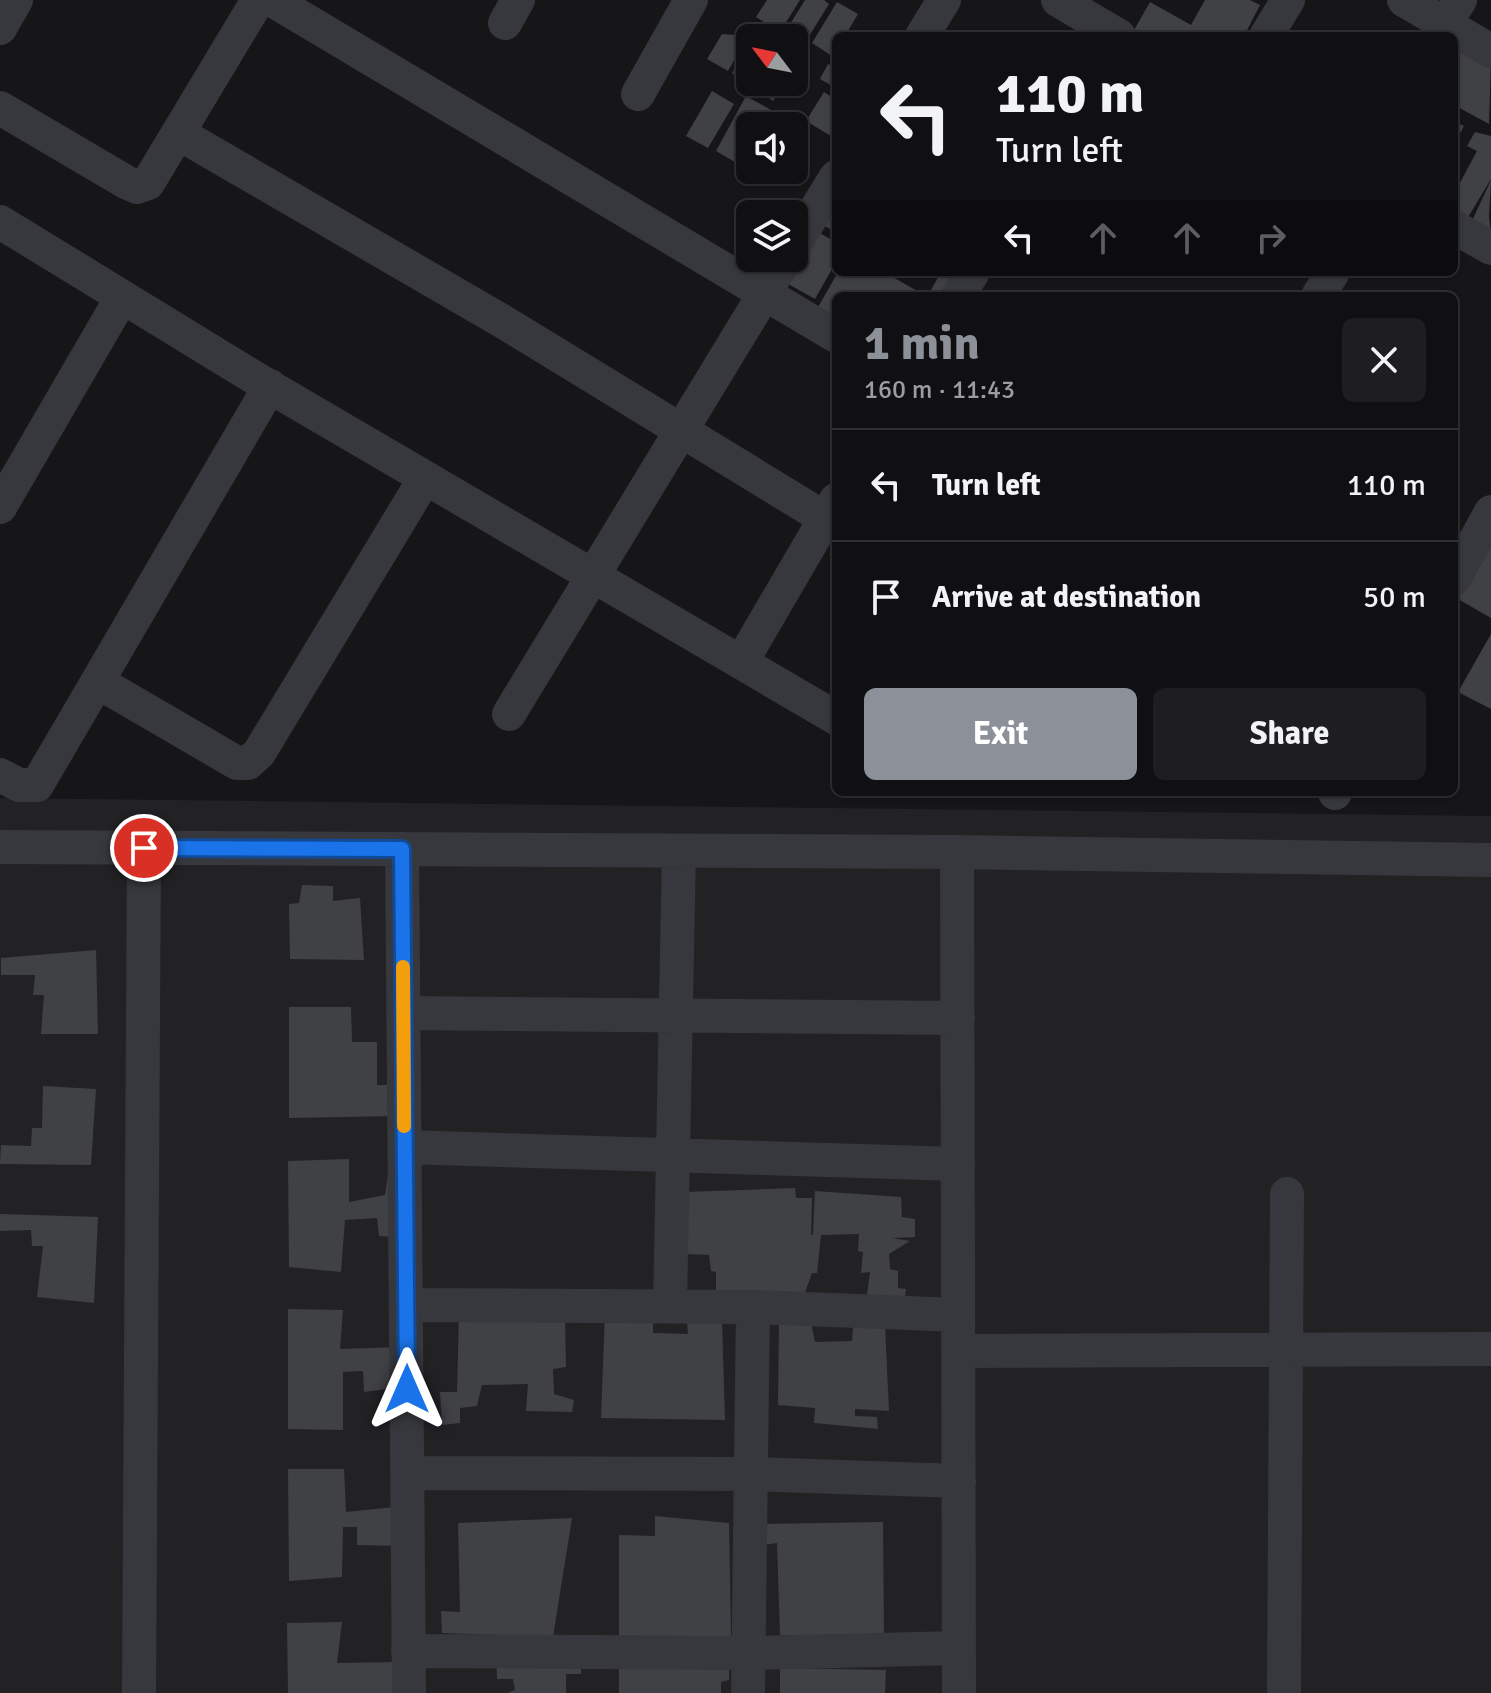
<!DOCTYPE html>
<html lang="en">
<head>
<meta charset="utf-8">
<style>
  body { margin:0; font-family:Signika,sans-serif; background:#1e1e20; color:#f1f3f6; height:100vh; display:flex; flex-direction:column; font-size:30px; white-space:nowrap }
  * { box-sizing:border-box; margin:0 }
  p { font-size:26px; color:#9c9d9f }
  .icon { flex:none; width:44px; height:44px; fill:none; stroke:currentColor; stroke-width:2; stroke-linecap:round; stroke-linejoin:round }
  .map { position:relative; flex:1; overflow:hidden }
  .side { position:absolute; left:832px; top:292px; width:626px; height:504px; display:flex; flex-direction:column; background:#101012; border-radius:12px; box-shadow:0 2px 6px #0004,0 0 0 2px #303032 }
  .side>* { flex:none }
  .guide { position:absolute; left:832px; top:32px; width:626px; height:244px; border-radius:12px; box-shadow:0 2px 6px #0004,0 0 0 2px #303032; background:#101012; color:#f1f3f6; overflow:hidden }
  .needle { width:52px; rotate:302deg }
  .fabs { position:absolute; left:736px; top:24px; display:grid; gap:16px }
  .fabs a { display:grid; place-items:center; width:72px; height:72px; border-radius:12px; background:#101012; box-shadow:0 2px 6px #0004,0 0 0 2px #303032; font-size:40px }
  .pin { position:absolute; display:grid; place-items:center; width:68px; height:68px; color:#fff; margin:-34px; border:4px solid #fff; border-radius:50%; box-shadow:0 2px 8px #0007 }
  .me { position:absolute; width:88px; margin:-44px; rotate:0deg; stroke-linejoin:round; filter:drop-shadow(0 0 6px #0008) }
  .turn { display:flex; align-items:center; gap:28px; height:168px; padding:0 32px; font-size:36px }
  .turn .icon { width:104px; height:104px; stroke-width:2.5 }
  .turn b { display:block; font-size:56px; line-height:68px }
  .lanes { display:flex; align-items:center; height:76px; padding:0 32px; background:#0003; justify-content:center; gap:40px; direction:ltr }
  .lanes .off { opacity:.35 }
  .round { display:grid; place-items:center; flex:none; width:84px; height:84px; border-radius:12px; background:#1e1e20 }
  .headline { display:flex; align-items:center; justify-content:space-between; height:136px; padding:0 32px }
  h1 { font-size:48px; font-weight:700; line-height:60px; color:#8c9099 }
  .cta { display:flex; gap:16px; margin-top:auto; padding:16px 32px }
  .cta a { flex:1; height:92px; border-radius:12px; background:#8c9099; color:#fff; font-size:32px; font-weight:700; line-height:92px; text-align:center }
  .cta a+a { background:#1e1e20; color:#f1f3f6 }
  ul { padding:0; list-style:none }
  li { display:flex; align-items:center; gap:24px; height:112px; padding:0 32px; border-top:2px solid #303032 }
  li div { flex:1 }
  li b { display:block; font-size:30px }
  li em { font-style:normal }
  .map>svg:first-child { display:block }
</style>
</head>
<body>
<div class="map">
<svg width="1491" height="1693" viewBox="0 0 1491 1693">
  <rect width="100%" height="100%" fill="#161618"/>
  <path fill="#222225" d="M0 798 1491 816V1693H0Z"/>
  <path fill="#404145" d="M767 0H800L780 32 756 17Z
    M805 0H824L829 4 806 41 787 29Z
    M1205 0H1250L1260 5 1244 36H1141L1133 32 1150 2 1191 25Z
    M837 2 858 14 845 36H836V50L832 56 812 43Z
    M722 34 748 36 728 71 707 59Z
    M1454 41 1491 61 1489 124 1454 105Z
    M750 45V82H786L773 101 732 73Z
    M794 48 804 55 794 69Z
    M828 64 836 68V88L820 79Z
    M835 90H836V139L806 121 824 92 833 98Z
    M712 91 734 104 708 148 686 136Z
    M746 96 800 126H750V147L740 165 716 151Z
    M1454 121 1464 126 1454 144Z
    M1475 132 1491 136V179L1467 219 1454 212V194L1477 151 1467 146Z
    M750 162V170H769L762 181 744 170Z
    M1491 180 1489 217 1491 234 1471 223Z
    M836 193V232L819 223Z
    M810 228 836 242V262L815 299 781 280Z
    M838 272H884L926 296H836V321L817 309Z
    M941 272H962L948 296H940L931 290Z
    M1491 541V618L1458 599Z
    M1491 634V709L1458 692Z
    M302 885 333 886V901L360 898 364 960 290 959 289 904 299 903Z
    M96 950 98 1034H41L44 995H33L35 975H1V958Z
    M289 1007H351L352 1042H377V1085H391L396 1116 289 1118Z
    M43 1086 96 1089 91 1165 0 1164 1 1145 31 1146 32 1128H42Z
    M349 1159V1202L385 1195 388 1174 397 1175V1237L379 1236 377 1218 345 1220 341 1272 289 1267 288 1161Z
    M795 1188 796 1198H812L811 1235H813L815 1191 901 1197 902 1217 915 1219V1237L892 1238 910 1241 889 1254 890 1269 898 1271V1288L906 1289 905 1297 867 1295 870 1272 861 1273 863 1252 858 1251 859 1234 821 1235 817 1273H812L804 1295 716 1294V1272L711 1271 709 1255 685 1254V1192Z
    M0 1214 98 1217 94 1303 37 1297 43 1246H32L31 1230 0 1231Z
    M288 1309 343 1310 340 1349 399 1347 401 1387 364 1392 363 1371 343 1372V1430L288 1429Z
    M459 1312 565 1318 566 1367 553 1369 554 1394 574 1400 572 1412 526 1411 528 1384 482 1385 477 1406 460 1408V1423L442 1425 440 1392H457Z
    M605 1312 653 1318V1333L688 1334 687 1322 722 1321 725 1420 601 1418Z
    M779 1322 811 1323 815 1342 852 1341 853 1326 885 1325 889 1411 855 1409V1416L877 1417 878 1429 814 1423 815 1408 778 1405Z
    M288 1469H344L346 1512 395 1507 398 1546 357 1545V1527H343L342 1577 289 1581Z
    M655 1516 729 1523 731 1638H619V1535L655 1536Z
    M572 1518 553 1637 442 1633 441 1611 460 1612 458 1523Z
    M883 1522 884 1637 780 1635 777 1543 763 1545 762 1524Z
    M342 1622 337 1663 399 1662V1693H288L287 1623Z
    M496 1652H581V1674H566V1693H507L515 1690 513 1679H497Z
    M729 1664V1680L721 1682V1693H619V1669Z
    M780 1668 886 1670 885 1693H780Z"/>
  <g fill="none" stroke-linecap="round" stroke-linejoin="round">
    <path stroke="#37383d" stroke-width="34" d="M272 0 836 336
      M1058 0 1119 36
      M1404 0 1491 51
      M505 23 518 0
      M1445 24 1460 0
      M0 28 16 0
      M922 36 944 0
      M1266 36 1288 0
      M638 94 691 0
      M0 108 126 182 137 187 148 183 258 0
      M178 133 502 321 836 525
      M0 222 260 381 836 718
      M1454 227 1491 248
      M794 245 836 177
      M958 296 973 272
      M1318 296 1333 272
      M0 507 122 297
      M1454 579 1491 512
      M742 661 836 500
      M98 682 237 763H248L259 753 425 478
      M509 714 786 258
      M0 775 19 785H37L270 386
      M1335 793V792
      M0 847 957 852
      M402 849 409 1693
      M404 1013 958 1018
      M405 1147 958 1164
      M406 1305 753 1307 958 1315
      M670 1306 679 851
      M959 1351 1491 1349
      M407 1473 751 1474 959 1481
      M408 1651 749 1653 959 1648
      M139 1693 144 848
      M748 1693 753 1307
      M959 1693 957 852 1491 860
      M1284 1693 1287 1194"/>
  </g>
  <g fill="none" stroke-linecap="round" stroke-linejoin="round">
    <g stroke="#114b97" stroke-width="20">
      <path id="route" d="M144 848 402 849 407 1389"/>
    </g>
    <use href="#route" stroke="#1a73e8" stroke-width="14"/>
    <path stroke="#f59e0b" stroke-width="14" d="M403 967 404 1126"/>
  </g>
</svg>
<div class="fabs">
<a><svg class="needle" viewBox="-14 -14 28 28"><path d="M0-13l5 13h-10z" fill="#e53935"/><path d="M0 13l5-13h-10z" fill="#9c9d9f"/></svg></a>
<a><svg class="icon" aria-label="sound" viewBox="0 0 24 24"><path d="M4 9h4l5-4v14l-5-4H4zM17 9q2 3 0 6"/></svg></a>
<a><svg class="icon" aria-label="layers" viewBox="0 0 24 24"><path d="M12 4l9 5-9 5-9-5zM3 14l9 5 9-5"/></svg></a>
</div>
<div class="pin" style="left:144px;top:848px;background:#d93025"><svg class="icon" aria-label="arrive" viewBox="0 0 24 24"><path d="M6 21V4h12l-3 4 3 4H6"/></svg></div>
<svg class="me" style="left:407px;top:1389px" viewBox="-20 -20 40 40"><path d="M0-17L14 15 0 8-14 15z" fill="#1a73e8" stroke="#fff" stroke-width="4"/></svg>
<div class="guide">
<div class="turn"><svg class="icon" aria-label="left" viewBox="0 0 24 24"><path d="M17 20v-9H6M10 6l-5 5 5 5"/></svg><div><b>110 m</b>Turn left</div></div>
<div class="lanes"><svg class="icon" aria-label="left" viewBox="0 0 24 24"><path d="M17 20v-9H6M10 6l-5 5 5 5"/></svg><svg class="icon off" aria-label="ahead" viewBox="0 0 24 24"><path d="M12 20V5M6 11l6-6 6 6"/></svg><svg class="icon off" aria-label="ahead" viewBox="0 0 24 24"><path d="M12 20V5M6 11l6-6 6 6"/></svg><svg class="icon off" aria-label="right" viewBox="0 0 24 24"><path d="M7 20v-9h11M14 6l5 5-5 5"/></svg></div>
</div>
<section class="side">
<div class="headline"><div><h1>1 min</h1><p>160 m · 11:43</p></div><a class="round"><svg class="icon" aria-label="close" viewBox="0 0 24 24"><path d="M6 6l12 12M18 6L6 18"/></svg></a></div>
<ul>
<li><svg class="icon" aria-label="left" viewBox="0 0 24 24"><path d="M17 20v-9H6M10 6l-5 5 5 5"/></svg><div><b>Turn left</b></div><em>110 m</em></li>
<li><svg class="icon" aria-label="arrive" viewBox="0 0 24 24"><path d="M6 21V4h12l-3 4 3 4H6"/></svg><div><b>Arrive at destination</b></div><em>50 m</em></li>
</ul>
<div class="cta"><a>Exit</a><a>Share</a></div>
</section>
</div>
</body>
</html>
